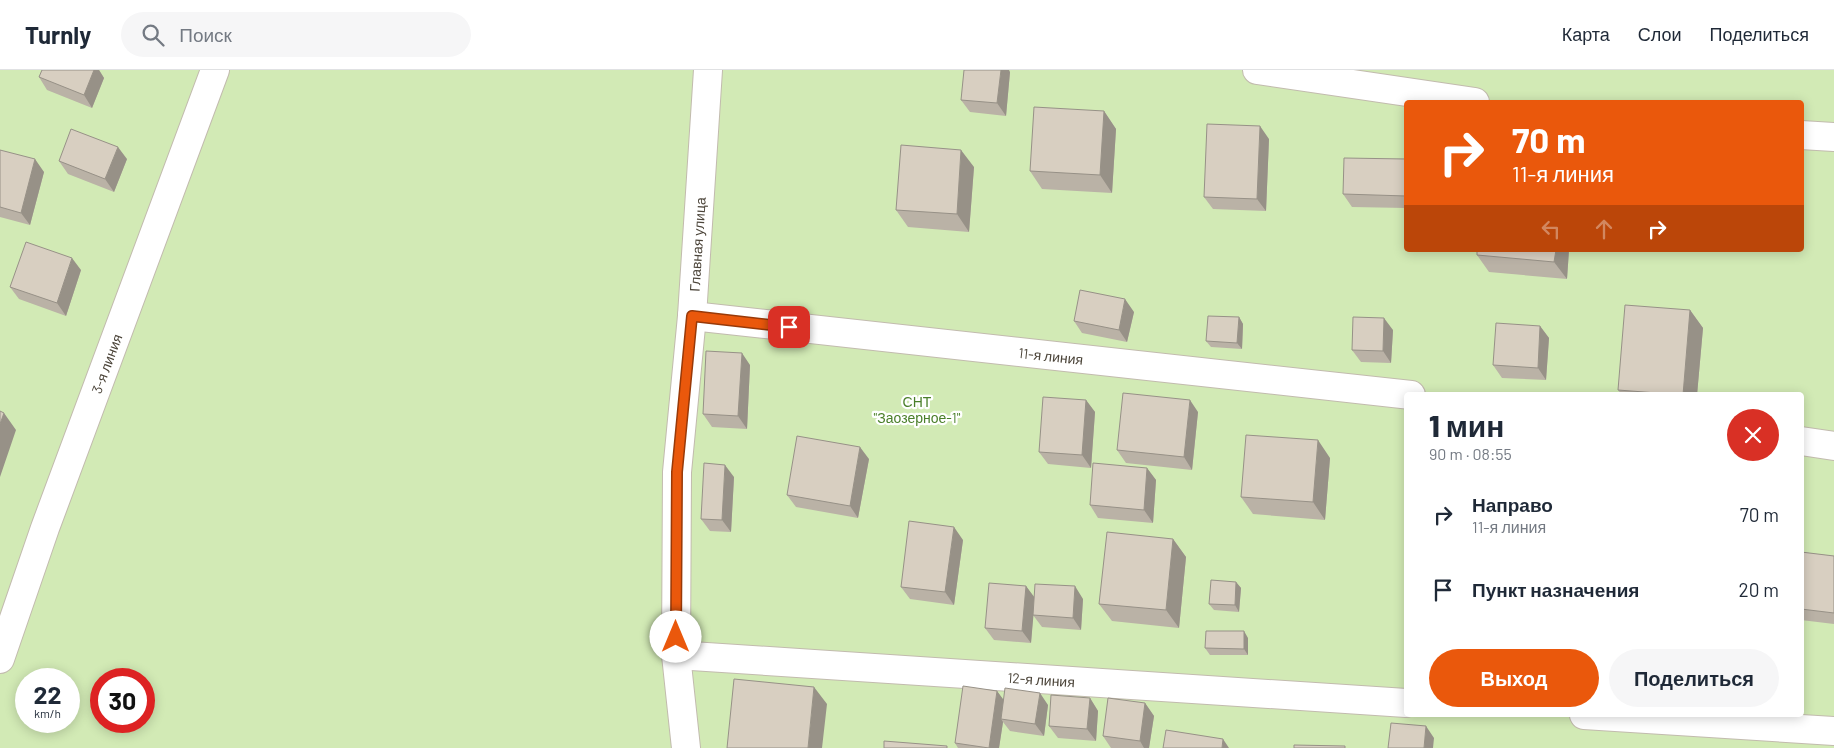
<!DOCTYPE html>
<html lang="ru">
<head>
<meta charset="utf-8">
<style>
  body { margin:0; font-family:Barlow,sans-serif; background:#f6f6f7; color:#1f2937; height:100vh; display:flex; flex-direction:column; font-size:19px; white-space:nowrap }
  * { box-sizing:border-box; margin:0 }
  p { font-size:16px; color:#747a83 }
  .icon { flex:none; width:28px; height:28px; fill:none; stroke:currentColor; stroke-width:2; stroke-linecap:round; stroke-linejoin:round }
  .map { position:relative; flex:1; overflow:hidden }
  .panel { position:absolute; left:1404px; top:322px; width:400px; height:325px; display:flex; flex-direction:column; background:#fff; border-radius:5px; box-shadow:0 2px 12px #0003 }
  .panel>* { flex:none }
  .banner { position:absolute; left:1404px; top:30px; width:400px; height:152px; border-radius:5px; box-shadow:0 2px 12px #0003; background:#ea580c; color:#fff; overflow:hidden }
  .speed { position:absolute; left:15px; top:598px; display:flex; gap:10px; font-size:25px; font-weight:700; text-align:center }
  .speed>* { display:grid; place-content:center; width:65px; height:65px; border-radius:50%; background:#fff; box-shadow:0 2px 12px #0003; line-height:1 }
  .speed small { font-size:12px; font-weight:400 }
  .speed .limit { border:8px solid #d22; background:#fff; color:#111 }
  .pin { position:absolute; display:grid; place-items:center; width:42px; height:42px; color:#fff; margin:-21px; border-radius:10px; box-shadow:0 2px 8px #0006 }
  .me { position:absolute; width:55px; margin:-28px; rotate:0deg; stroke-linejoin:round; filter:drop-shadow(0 0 4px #0008) }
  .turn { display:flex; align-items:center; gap:18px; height:105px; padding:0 25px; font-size:22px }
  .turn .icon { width:65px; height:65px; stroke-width:2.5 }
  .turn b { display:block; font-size:35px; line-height:42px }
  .lanes { display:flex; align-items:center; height:48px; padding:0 25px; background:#0003; justify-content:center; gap:25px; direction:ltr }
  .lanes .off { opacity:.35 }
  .round { display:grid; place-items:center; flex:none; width:52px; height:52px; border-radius:26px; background:#f6f6f7 }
  .headline { display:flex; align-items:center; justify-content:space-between; height:85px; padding:0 25px }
  h1 { font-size:30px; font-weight:800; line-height:38px }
  .primary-button { display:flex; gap:10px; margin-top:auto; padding:10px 25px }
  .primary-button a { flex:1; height:58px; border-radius:30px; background:#ea580c; color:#fff; font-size:20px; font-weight:800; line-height:58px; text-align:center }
  .primary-button a+a { background:#f6f6f7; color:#1f2937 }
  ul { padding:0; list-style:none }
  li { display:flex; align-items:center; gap:15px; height:75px; padding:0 25px }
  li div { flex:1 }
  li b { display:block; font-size:19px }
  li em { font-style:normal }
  header { display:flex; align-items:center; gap:30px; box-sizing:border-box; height:70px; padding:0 25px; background:#fff; border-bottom:1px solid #e0e1e3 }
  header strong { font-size:24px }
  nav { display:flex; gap:28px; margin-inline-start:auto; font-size:18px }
  .search { width:350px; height:45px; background:#f6f6f7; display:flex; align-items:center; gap:12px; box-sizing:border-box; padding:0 18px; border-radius:28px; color:#747a83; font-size:19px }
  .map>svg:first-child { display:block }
</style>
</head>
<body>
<header>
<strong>Turnly</strong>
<div class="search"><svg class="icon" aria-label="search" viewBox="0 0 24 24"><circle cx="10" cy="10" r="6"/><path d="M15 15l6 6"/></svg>Поиск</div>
<nav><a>Карта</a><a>Слои</a><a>Поделиться</a></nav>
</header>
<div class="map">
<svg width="1834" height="678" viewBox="0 0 1834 678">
  <rect width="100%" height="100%" fill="#f6f3ec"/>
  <path fill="#d2eab5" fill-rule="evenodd" d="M0 0H1834V678H0ZM1406 32H1801V180H1406ZM1406 325H1801V645H1406ZM26 609H69V651H26ZM101 609H144V651H101Z"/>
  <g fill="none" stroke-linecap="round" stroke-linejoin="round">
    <g stroke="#c2bbae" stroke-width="30">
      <g id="street">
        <path d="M1257 0 1475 32"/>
        <path d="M1801 65 1834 67"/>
        <path id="s1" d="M692 246 1411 325"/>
        <path d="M1801 371 1834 376"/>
        <path id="s2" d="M676 585 1406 633"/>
        <path id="s3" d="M0 589 45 458 215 0"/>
        <path d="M1584 645 1834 661"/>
        <path id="s4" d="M686 678 676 585 677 402 692 246 708 0"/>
      </g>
    </g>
    <use href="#street" stroke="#fff" stroke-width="28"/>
  </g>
  <path fill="#bab2a6" d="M42 0H99L104 8 92 38 47 20 39 7Z
    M1010 2 1006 46 970 42 961 30Z
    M1104 41 1116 59 1112 123 1042 119 1030 101Z
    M1269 69 1266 141 1213 139 1204 127Z
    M0 80 44 102 30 155 0 147Z
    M127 89 114 122 68 104 59 91Z
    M1406 89V138L1352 137 1343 124Z
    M974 97 969 162 908 157 896 140Z
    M1569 180 1567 209 1489 202 1477 185Z
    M81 200 66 246 19 229 10 217Z
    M1690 240 1703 258 1697 325H1622L1618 320Z
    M1134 242 1127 272 1082 263 1074 251Z
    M1239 247 1243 254 1242 279 1211 277 1206 271Z
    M1540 256 1549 268 1546 310 1502 308 1493 295Z
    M1393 260 1391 293 1361 292 1352 280Z
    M750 295 747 359 712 357 703 344Z
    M1086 330 1095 342 1091 398 1048 394 1039 382Z
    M1198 342 1192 400 1126 393 1117 380Z
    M1330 388 1325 450 1253 444 1241 427Z
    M869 389 858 448 796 437 787 425Z
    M1147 398 1156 410 1153 453 1098 448 1090 435Z
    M734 407 731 462 710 461 701 449Z
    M1173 469 1186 487 1179 558 1112 551 1099 534Z
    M963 470 954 535 910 529 901 517Z
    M1801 482 1834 486V554L1801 550Z
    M1236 512 1241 518 1239 542 1214 540 1209 534Z
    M1026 516 1034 528 1083 529 1081 560 1042 557 1033 545 1031 573 994 570 985 558Z
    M1248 568V585H1210L1205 578Z
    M997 621 1003 630 1048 635 1044 666 1010 661 1003 652 999 678H958L955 673Z
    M1090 628 1098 641 1096 671 1058 668 1049 656Z
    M1145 633 1154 646 1149 678H1111L1103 666Z"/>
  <path fill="#979187" d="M94 0H99L104 8 92 38 84 25Z
    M1001 0H1009L1010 2 1006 46 997 33Z
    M1104 41 1116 59 1112 123 1100 105Z
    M1260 56 1269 69 1266 141 1257 129Z
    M118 77 127 89 114 122 105 109Z
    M961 80 974 97 969 162 957 144Z
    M35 89 44 102 30 155 21 143Z
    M1801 102 1803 106 1802 170 1801 169Z
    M1556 180H1569L1567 209 1554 192Z
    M72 188 81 200 66 246 57 233Z
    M1125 229 1134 242 1127 272 1119 260Z
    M1690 240 1703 258 1697 325H1683Z
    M1239 247 1243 254 1242 279 1237 273Z
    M1384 248 1393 260 1391 293 1383 281Z
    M1540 256 1549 268 1546 310 1538 298Z
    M742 283 750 295 747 359 738 346Z
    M1086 330 1095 342 1091 398 1082 385Z
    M1190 330 1198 342 1192 400 1184 387Z
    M4 343 16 360 0 407V354Z
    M1318 370 1330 388 1325 450 1313 432Z
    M860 377 869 389 858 448 850 436Z
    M725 395 734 407 731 462 722 450Z
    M1147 398 1156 410 1153 453 1144 440Z
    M954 457 963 470 954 535 945 522Z
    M1173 469 1186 487 1179 558 1166 540Z
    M1236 512 1241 518 1239 542 1235 535Z
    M1026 516 1035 528 1031 573 1022 561Z
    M1075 516 1083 529 1081 560 1073 548Z
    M1244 561 1248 568V585L1244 579Z
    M814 617 827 634 822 678H808Z
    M997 621 1006 633 1001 649 1003 652 999 678H989Z
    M1040 623 1048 635 1044 666 1035 654Z
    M1090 628 1098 641 1096 671 1087 659Z
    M1145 633 1154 646 1149 678H1144L1140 671Z
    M1426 656 1434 668 1433 678H1424Z
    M1223 669 1229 678H1222Z"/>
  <path fill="#d8cfc1" stroke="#979187" d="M42 0H94L84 25 39 7Z
    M964 0H1001L997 33 961 30Z
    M1034 37 1104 41 1100 105 1030 101Z
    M1207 54 1260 56 1257 129 1204 127Z
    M71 59 118 77 105 109 59 91Z
    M901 75 961 80 957 144 896 140Z
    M0 80 35 89 21 143 0 137Z
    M1344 88 1406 89V126L1343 124Z
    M26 172 72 188 57 233 10 217Z
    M1477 180H1556L1554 192 1477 185Z
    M1080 220 1125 229 1119 260 1074 251Z
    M1625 235 1690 240 1683 325 1618 320Z
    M1208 246 1239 247 1237 273 1206 271Z
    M1353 247 1384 248 1383 281 1352 280Z
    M1496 253 1540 256 1538 298 1493 295Z
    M706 281 742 283 738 346 703 344Z
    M1123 323 1190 330 1184 387 1117 380Z
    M1043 327 1086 330 1082 385 1039 382Z
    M0 341 4 343 0 354Z
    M1246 365 1318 370 1313 432 1241 427Z
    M797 366 860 377 850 436 787 425Z
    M704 393 725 395 722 450 701 449Z
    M1093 393 1147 398 1144 440 1090 435Z
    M909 451 954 457 945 522 901 517Z
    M1107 462 1173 469 1166 540 1099 534Z
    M1801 482 1834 486V543L1801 539Z
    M1211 510 1236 512 1235 535 1209 534Z
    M989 513 1026 516 1022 561 985 558Z
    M1035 514 1075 516 1073 548 1033 545Z
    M1206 561H1244V579L1205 578Z
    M734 609 814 617 808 678H727Z
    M963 616 997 621 989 678 955 673Z
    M1005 618 1040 623 1035 654 1001 649Z
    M1051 625 1090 628 1087 659 1049 656Z
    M1108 628 1145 633 1140 671 1103 666Z
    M1391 653 1426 656 1424 678H1388Z
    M1166 660 1223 669 1222 678H1163Z
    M884 671 947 676V678H884Z
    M1294 675 1345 676V678H1294Z"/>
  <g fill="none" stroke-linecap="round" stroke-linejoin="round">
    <g stroke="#983908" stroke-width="12">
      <path id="route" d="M676 567 677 402 692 246 789 257"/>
    </g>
    <use href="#route" stroke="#ea580c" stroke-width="9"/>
  </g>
  <g text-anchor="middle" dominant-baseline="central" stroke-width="4.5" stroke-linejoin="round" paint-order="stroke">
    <g font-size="14" fill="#4b4439" stroke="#fff">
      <text stroke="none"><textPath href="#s4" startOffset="505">Главная улица</textPath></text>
      <text stroke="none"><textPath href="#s1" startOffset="361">11-я линия</textPath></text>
      <text stroke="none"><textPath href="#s3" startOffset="314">3-я линия</textPath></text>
      <text stroke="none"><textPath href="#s2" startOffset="366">12-я линия</textPath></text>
    </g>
    <g font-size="14" fill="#4a7f2a" stroke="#fff">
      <text x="917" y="331">СНТ<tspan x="917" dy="16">"Заозерное-1"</tspan></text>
    </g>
  </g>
</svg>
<div class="speed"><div>22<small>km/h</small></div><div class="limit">30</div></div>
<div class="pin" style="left:789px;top:257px;background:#d93025"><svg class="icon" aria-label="arrive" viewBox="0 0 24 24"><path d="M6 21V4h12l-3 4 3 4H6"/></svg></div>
<svg class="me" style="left:676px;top:567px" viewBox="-20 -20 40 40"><circle r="19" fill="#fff"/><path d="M0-13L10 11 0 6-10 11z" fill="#ea580c"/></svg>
<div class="banner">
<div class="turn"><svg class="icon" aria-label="right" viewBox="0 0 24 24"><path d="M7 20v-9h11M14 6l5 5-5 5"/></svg><div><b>70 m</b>11-я линия</div></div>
<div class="lanes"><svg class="icon off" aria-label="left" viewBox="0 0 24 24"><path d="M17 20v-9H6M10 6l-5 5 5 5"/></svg><svg class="icon off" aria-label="ahead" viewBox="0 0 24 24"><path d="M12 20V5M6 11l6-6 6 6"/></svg><svg class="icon" aria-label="right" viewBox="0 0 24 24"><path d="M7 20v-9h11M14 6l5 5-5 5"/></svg></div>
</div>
<section class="panel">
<div class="headline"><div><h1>1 мин</h1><p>90 m · 08:55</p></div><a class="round" style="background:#d93025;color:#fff"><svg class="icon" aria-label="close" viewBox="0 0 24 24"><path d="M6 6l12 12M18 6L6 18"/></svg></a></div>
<ul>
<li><svg class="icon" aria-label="right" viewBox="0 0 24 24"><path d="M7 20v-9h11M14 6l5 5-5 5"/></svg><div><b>Направо</b><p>11-я линия</p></div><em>70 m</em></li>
<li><svg class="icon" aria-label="arrive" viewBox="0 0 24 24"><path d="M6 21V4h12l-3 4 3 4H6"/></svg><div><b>Пункт назначения</b></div><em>20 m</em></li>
</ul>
<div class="primary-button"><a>Выход</a><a>Поделиться</a></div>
</section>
</div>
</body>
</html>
